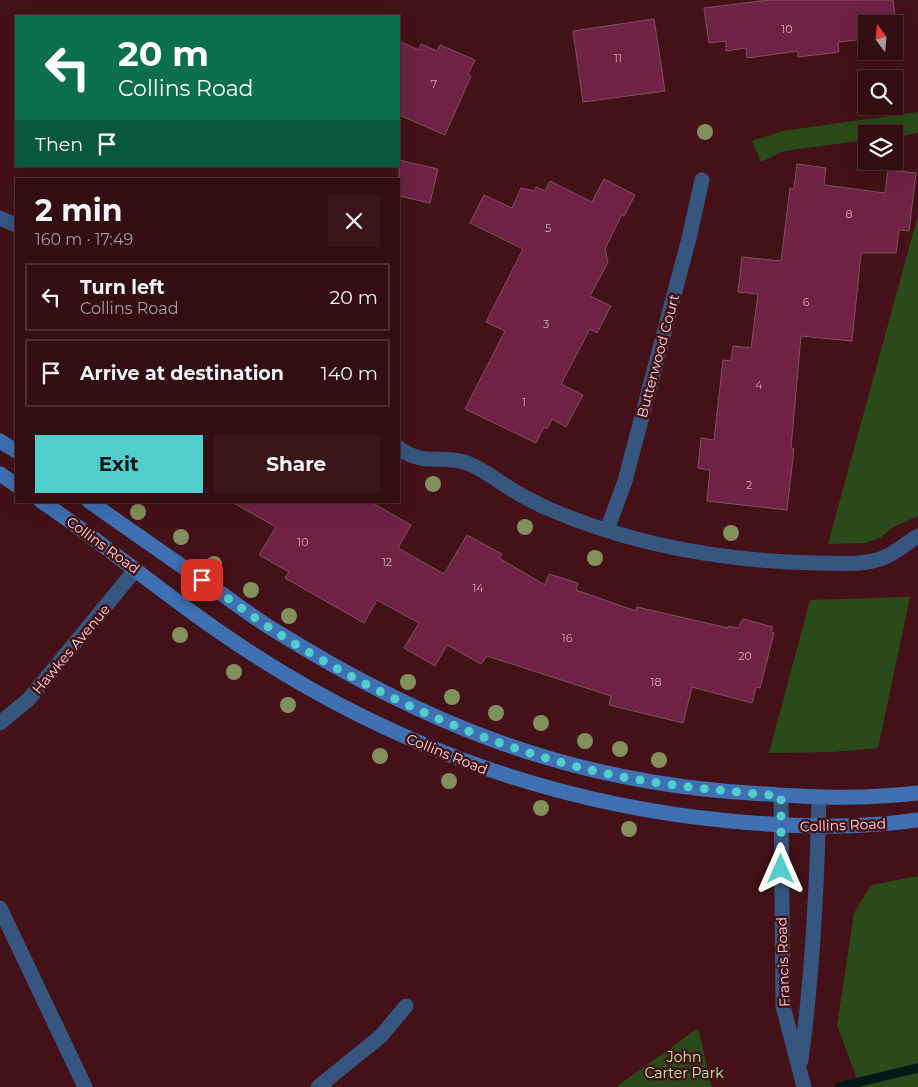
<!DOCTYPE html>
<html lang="en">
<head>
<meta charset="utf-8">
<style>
  body { margin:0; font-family:Montserrat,sans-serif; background:#3a161a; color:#f1f3f6; height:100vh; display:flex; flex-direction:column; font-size:19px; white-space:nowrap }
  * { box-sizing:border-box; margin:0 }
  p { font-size:16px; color:#a89c9f }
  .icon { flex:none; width:28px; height:28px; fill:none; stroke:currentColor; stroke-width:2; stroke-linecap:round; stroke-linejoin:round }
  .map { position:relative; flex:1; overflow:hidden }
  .side { position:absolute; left:15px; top:178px; width:385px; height:325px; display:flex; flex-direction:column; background:#320d11; border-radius:0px; box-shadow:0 5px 20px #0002,0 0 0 1px #4d2d31 }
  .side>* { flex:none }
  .hud { position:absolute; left:15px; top:15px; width:385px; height:152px; border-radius:0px; box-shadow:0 5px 20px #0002,0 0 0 1px #4d2d31; background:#0b6e4f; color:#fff; overflow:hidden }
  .needle { width:32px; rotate:344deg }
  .controls { position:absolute; left:858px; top:15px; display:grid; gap:10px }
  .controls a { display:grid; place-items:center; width:45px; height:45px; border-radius:0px; background:#320d11; box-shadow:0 5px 20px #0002,0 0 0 1px #4d2d31; font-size:25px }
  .pin { position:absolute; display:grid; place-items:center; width:42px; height:42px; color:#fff; margin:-21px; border-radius:10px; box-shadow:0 2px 8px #0006 }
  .me { position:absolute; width:55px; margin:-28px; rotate:0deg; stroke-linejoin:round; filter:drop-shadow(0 0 4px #0008) }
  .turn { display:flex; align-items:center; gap:18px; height:105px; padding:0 20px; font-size:22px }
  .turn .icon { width:65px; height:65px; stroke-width:2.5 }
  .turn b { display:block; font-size:35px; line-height:42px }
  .then { display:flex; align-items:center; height:48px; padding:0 20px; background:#0003; gap:10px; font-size:19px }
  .round { display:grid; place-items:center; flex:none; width:52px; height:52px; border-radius:0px; background:#3a161a }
  .head { display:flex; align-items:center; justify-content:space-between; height:85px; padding:0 20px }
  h1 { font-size:30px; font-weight:700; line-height:38px }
  .primary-button { display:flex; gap:10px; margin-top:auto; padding:10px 20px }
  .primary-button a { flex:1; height:58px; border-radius:0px; background:#52cdce; color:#111; font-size:20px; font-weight:700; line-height:58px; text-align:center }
  .primary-button a+a { background:#3a161a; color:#f1f3f6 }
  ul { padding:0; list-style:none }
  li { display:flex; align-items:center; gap:15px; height:68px; margin:0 10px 8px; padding:0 10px; border:2px solid #4d2d31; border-radius:0px }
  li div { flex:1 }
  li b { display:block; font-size:19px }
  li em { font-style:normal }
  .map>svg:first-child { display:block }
</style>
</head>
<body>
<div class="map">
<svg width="918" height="1087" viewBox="0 0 918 1087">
  <rect width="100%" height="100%" fill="#431117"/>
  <path fill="#2a4b19" d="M918 112V133L894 137V134H866V140L784 151 761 162 752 141 782 131Z
    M918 215V516L892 528 880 538 865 543 828 544Z
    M910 597 878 748 833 752 769 753 810 600Z
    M918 876V1087H860L837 1025 854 913 871 885Z
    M698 1028 712 1087H616Z"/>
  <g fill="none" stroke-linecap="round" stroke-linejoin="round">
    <path stroke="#061717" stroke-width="9" d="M839 1087 918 1068"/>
  </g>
  <path fill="#6e2244" stroke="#854f63" d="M769 0H893L897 35H894V24H866V39L838 42 839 52 798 57V51L747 58 746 48 726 51V41L709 43 704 8Z
    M654 19 665 91 583 102 573 31Z
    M399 41 419 50 421 44 437 51 440 45 475 60 468 74 471 76 445 135 399 115Z
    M399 160 438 169 430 203 399 196Z
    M797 164 826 168 824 185 885 193 888 170 916 173 909 231 899 230 896 253H861L852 341 801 336 791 448 794 449 787 510 707 501 710 470 698 468 701 438 714 440 723 360 731 361 733 346 751 348 758 294 738 292 742 257 781 261 790 188 794 189Z
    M604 179 635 195 624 216 622 214 605 249 608 262 590 296 611 306 597 333 590 329 561 384 583 395 566 427 552 419 547 429 544 427 536 443 465 409 505 331 486 322 523 249 470 223 484 195 512 208 521 188 535 191 536 187 545 191 550 181 592 202Z
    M230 501H369L411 525 398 548 444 574 467 535 502 554 499 558 545 585 549 574 578 583 576 590 636 611 637 607 728 628V626L738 628 743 619 773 627 771 632 774 633 760 688 756 687 752 703 692 687 683 723 609 705 611 696 487 656 481 664 447 645 435 666 404 648 419 623 377 600 364 623 285 578 289 572 259 555 276 527Z"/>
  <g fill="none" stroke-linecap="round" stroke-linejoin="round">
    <path stroke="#37567f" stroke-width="15" d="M0 218 16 225
      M399 448C422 466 439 455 464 462 478 466 491 476 503 484 518 494 533 502 549 509 632 545 725 561 815 563 837 563 862 566 883 558 896 553 906 543 918 536
      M607 530 625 481 689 238 702 180
      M0 723 29 699 136 569
      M0 908 85 1087
      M318 1087 381 1036 406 1006"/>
    <path stroke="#37567f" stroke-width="15" d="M781 797 783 1006 804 1087
      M801 1060C813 973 817 886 819 798"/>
    <path stroke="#3e70b2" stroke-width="15" d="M0 441 16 451
      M0 474 16 485
      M41 501C108 546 169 599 236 643 387 744 550 804 730 821 794 827 855 829 918 820
      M89 501C131 531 173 560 215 589 236 604 257 620 279 633 421 721 556 776 723 791 789 796 852 801 918 793"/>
  </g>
  <g fill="#82905e">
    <circle cx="705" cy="132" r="8"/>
    <circle cx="433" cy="484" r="8"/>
    <circle cx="138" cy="512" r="8"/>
    <circle cx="525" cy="527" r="8"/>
    <circle cx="731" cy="533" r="8"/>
    <circle cx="181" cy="537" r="8"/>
    <circle cx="595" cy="558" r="8"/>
    <circle cx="214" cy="564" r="8"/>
    <circle cx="251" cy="590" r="8"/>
    <circle cx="289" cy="616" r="8"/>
    <circle cx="180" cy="635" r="8"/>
    <circle cx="234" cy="672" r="8"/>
    <circle cx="408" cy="682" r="8"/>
    <circle cx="452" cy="697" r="8"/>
    <circle cx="288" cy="705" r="8"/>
    <circle cx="496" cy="713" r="8"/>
    <circle cx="541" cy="723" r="8"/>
    <circle cx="585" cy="741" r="8"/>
    <circle cx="620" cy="749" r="8"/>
    <circle cx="380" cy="756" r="8"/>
    <circle cx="659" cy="760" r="8"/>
    <circle cx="449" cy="781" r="8"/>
    <circle cx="541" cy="808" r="8"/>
    <circle cx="629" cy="829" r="8"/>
  </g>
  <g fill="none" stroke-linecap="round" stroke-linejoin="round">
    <path stroke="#52cdce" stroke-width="9" stroke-dasharray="0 16.2" d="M202 580C227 597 251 616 276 632 371 693 477 742 586 769 650 785 716 790 781 796V869"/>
  </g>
  <g text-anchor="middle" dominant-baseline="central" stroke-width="5" stroke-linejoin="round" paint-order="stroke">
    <g font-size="11" fill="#d6aab3">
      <text x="787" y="29">10</text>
      <text x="618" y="58">11</text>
      <text x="434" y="84">7</text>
      <text x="849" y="214">8</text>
      <text x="548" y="228">5</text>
      <text x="806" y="302">6</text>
      <text x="546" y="324">3</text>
      <text x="759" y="385">4</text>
      <text x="524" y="402">1</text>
      <text x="749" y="485">2</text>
      <text x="303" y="542">10</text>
      <text x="387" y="562">12</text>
      <text x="478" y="588">14</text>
      <text x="567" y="638">16</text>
      <text x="745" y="656">20</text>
      <text x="656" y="682">18</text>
    </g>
    <g font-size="14" fill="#f9d7d8" stroke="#431117">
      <text transform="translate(658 356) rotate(-75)">Butterwood Court</text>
      <text transform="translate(103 545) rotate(36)">Collins Road</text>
      <text transform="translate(71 649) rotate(-50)">Hawkes Avenue</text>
      <text transform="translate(447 754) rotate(22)">Collins Road</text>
      <text transform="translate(843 825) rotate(-2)">Collins Road</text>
      <text transform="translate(783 962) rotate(-92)">Francis Road</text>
    </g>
    <g font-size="14" fill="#b6f898" stroke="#431117">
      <text x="684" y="1057">John<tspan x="684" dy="16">Carter Park</tspan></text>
    </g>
  </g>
</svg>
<div class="controls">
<a><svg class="needle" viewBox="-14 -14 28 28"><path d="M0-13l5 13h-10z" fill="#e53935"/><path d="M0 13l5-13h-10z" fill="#a89c9f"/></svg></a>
<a><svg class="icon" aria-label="search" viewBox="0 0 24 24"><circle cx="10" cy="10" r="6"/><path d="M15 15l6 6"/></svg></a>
<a><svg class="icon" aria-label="layers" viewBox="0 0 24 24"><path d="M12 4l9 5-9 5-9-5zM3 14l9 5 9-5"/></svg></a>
</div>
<div class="pin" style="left:202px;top:580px;background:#d93025"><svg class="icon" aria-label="arrive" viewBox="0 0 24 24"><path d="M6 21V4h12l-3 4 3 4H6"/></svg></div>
<svg class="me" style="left:781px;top:869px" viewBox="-20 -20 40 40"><path d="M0-17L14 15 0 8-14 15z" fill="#52cdce" stroke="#fff" stroke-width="4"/></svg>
<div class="hud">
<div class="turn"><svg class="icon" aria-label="left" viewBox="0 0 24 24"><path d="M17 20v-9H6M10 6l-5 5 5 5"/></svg><div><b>20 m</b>Collins Road</div></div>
<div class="then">Then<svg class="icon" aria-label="arrive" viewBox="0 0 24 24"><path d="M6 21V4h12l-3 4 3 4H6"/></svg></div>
</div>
<section class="side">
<div class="head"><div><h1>2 min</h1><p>160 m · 17:49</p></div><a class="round"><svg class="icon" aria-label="close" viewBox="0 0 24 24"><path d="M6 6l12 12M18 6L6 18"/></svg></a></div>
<ul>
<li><svg class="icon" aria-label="left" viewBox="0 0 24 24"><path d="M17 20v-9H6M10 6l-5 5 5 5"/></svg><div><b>Turn left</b><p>Collins Road</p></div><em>20 m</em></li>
<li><svg class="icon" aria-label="arrive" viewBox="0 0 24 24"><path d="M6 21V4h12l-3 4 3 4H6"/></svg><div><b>Arrive at destination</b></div><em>140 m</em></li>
</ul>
<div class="primary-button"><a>Exit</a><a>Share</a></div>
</section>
</div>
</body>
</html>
